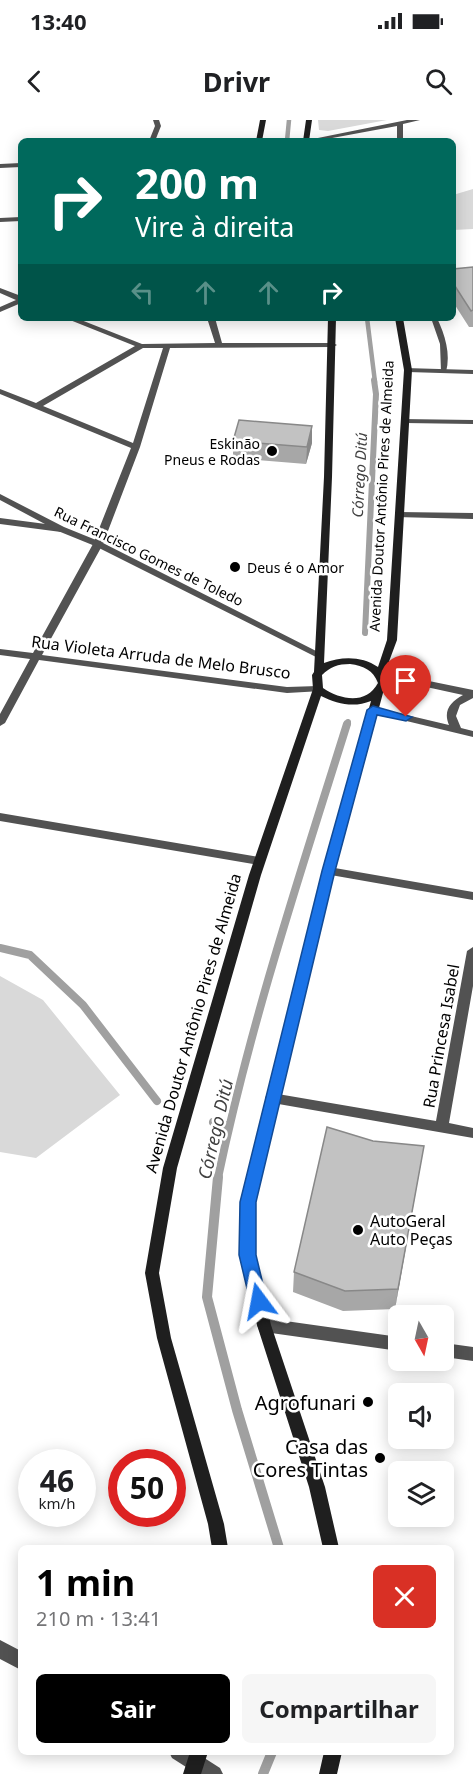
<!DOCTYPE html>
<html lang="pt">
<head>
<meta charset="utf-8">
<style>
  body { margin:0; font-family:"Noto Sans",sans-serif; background:#f6f6f6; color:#202124; height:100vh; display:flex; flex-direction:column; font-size:22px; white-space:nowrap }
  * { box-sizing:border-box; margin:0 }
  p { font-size:20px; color:#757577 }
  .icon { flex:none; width:33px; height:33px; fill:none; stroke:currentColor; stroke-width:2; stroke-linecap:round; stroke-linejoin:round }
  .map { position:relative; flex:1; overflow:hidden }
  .drawer { position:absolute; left:18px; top:1425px; width:436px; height:210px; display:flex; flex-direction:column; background:#fff; border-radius:9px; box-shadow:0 3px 15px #0003 }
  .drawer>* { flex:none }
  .banner { position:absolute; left:18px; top:18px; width:438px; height:183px; border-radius:9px; box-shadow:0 3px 15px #0003; background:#00695c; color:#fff; overflow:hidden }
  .needle { width:39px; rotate:171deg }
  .controls { position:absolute; left:388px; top:1185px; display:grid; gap:12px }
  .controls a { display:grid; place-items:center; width:66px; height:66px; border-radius:9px; background:#fff; box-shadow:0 3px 15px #0003; font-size:30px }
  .speed { position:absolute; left:18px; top:1329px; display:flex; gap:12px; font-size:30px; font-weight:700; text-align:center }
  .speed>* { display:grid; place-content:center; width:78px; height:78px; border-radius:50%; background:#fff; box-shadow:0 3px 15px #0003; line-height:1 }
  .speed small { font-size:15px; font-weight:400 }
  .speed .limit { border:9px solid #d22; background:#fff; color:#111 }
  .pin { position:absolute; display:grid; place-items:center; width:51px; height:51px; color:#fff; margin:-62px -26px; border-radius:50% 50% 50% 0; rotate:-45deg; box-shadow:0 0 6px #0007 }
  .pin .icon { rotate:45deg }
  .me { position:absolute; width:66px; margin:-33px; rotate:347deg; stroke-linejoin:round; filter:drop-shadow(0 0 4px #0008) }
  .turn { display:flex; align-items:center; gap:21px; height:126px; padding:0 18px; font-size:27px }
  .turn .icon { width:78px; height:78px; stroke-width:2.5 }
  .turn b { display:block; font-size:42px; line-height:51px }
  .lanes { display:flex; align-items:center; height:57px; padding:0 18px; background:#0003; justify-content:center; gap:30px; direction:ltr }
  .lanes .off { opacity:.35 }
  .round { display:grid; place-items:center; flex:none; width:63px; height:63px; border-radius:9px; background:#f6f6f6 }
  .head { display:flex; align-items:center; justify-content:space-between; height:102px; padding:0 18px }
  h1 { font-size:36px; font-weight:700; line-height:45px; color:#000 }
  .action { display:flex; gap:12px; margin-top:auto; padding:12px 18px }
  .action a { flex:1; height:69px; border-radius:9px; background:#000; color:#fff; font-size:24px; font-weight:700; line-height:69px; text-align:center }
  .action a+a { background:#f6f6f6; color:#202124 }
  .status { display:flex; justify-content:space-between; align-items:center; height:42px; padding:0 30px; background:#fff; direction:ltr }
  .status svg { height:16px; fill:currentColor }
  header { display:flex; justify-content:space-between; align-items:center; height:78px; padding:0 18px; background:#fff; font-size:27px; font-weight:700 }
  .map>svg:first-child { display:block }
</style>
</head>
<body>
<div class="status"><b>13:40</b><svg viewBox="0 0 49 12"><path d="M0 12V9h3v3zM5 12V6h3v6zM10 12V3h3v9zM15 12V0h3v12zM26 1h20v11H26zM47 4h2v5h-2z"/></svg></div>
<header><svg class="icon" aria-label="back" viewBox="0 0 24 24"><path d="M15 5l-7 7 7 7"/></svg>Drivr<svg class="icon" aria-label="search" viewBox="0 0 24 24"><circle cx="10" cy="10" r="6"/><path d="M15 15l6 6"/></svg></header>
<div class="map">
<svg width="473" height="1654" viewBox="0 0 473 1654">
  <rect width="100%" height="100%" fill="#fff"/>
  <path fill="#d9d9d9" d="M318 0H387L328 11 319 10Z
    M473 69V109L453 110V75Z
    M0 856 43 880 120 975 36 1038 0 1032Z"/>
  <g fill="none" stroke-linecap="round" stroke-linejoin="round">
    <path stroke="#a0a0a0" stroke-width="4.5" d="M287 21 289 0
      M367 198 375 262"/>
    <path stroke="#a0a0a0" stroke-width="6" d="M365 513 376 274 374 260
      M347 606 348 602"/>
    <path stroke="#a0a0a0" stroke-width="8" d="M0 828 30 835 83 885 157 981
      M213 1002 229 1006
      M218 1058C250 905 300 754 347 604"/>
    <path stroke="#a0a0a0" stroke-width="10" d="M218 1057 207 1177 237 1290 279 1428
      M263 1654 272 1632"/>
    <path fill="#525252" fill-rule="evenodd" d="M431 198H437C445 215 451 234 446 252L441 251 440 224Z"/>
    <path fill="#525252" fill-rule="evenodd" d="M153 0H159L161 6 155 21H149L155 6Z
      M407 0H420L403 4V21H397V6L316 21H303Z
      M21 43V47L0 48V44Z
      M21 97V101L0 102V98Z
      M0 168 21 176V183L0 192V187L16 180 0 173Z
      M65 198H76L142 224 215 223 207 198H215L222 223H333L337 225 333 227 170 228 140 327 103 424 42 535 287 567 318 566 323 569 322 571 287 573 39 540 5 603 0 606V594L30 539 0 535V529L33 533 93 424 131 328 0 274V269L36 283 135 226ZM143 228H163L133 323 43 286Z
      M405 248 473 250V254L408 252H405Z
      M402 299 473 300V304L405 303H402Z
      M399 392 473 393V399L396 397 395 395Z
      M0 398 61 406 65 409 61 412 0 404Z
      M380 551 473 570V578L460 585 456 596 461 608 473 611V617L369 592 368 590 369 588 373 587 449 605C443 591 450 582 463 575L376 556V552Z
      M0 693 259 737 265 741 259 745 0 701Z
      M329 747 473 772V780L325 754 323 751Z
      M473 827V866L449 1003 473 1008V1018L267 982 265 978 267 974 272 973 436 1001 467 831Z
      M264 1198 399 1217V1231L264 1212 259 1210 257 1205 259 1200Z
      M444 1223 473 1227V1241L444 1237Z"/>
    <path fill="#525252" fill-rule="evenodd" d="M0 374 64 407 101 422 324 535 322 537H316L95 426 58 411 0 380Z
      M0 1520 21 1531V1550L0 1539Z
      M169 1632H195L220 1648 223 1654H197L172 1638Z"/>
    <path fill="#1f1f1f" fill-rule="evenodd" d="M260 0H266L262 21H256Z
      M306 0H312L309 21H303Z
      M328 198H336L332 357 324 543C342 536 362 536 378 547L387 520 404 250 395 198H403L412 250 397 520 384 555 388 563 383 573 335 751 255 1082 254 1135 271 1205 325 1367 339 1428H323L309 1367 257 1205 240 1135 241 1082 323 751 371 581C354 588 337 584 321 576L261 755 177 1048 159 1153 171 1218 224 1404 228 1428H212L208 1404 157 1218 145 1153 163 1048 249 755 313 569 312 555 314 552 324 357ZM350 544C364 546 373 550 378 563 366 585 341 580 323 568L322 555C330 547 338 544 350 544Z
      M190 1632H208L201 1654H183Z
      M324 1632H342L337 1654H319Z"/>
  </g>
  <path fill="#a7a7a7" d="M473 147V207H469L453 182V149Z
    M233 321 312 323 306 344 233 338Z
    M424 1026 395 1189 343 1191 293 1172 294 1152Z"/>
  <path fill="#888" d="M312 306V323L306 344 307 327Z
    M424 1026 420 1047 395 1189 398 1169Z"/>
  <path fill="#c2c2c2" stroke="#888" stroke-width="1.5" d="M473 147V190L471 191 453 163V149Z
    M239 300 312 306 307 327 233 321Z
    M327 1007 373 1021 424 1026 398 1169 345 1171 294 1152Z"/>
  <path fill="#1a73e8" stroke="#114b97" stroke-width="1.5" d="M373 586 412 597 406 601 377 595 335 751 256 1082V1135L267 1181 264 1187 259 1189 253 1187 250 1181 239 1135 240 1082 322 751 367 590Z"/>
  <g fill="#000" stroke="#fff" stroke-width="2">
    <circle cx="272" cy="331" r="6"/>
    <circle cx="235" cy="447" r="6"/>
    <circle cx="358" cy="1110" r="6"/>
    <circle cx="368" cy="1282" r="6"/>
    <circle cx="380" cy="1338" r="6"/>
  </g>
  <g text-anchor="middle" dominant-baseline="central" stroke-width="5" stroke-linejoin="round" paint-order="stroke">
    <g font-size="14" fill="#000" stroke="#fff" text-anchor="end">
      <text x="260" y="323">Eskinão<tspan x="260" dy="16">Pneus e Rodas</tspan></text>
      <text x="247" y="447" text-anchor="start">Deus é o Amor</text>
    </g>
    <g font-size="14" fill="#000" stroke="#fff">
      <text transform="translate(381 376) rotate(-87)">Avenida Doutor Antônio Pires de Almeida</text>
      <text transform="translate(149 436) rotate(26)">Rua Francisco Gomes de Toledo</text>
    </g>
    <g font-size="15" font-style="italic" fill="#414141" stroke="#fff">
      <text transform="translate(359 355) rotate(-87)">Córrego Ditú</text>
    </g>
    <g font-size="16" fill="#000" stroke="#fff">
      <text transform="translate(161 537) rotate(7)">Rua Violeta Arruda de Melo Brusco</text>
      <text transform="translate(193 903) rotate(-74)">Avenida Doutor Antônio Pires de Almeida</text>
      <text transform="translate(441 916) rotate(-80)">Rua Princesa Isabel</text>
    </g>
    <g font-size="16" fill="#000" stroke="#fff" text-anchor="start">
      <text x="370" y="1101">AutoGeral<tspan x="370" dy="18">Auto Peças</tspan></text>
    </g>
    <g font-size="18" font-style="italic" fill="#414141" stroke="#fff">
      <text transform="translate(215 1009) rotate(-77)">Córrego Ditú</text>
    </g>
    <g font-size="20" fill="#000" stroke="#fff" text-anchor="end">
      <text x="356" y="1282">Agrofunari</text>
      <text x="368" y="1326">Casa das<tspan x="368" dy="23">Cores Tintas</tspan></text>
    </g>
  </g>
</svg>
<div class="controls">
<a><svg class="needle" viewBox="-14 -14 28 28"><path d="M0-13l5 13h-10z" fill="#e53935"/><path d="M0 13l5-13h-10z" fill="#757577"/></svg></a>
<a><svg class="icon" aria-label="sound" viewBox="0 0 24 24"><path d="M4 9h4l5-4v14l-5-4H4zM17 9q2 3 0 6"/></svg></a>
<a><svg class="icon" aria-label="layers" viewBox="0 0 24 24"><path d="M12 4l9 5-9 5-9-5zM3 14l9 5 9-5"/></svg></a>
</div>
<div class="speed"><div>46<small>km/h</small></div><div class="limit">50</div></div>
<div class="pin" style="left:406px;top:597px;background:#d93025"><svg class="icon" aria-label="arrive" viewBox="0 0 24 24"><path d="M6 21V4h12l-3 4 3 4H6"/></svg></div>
<svg class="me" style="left:259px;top:1181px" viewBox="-20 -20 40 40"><path d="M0-17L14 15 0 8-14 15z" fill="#1a73e8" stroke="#fff" stroke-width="4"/></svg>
<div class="banner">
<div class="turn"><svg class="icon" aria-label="right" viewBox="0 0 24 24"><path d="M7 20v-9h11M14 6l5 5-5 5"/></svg><div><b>200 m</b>Vire à direita</div></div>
<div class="lanes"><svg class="icon off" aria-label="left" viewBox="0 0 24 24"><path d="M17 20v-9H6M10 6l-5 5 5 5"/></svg><svg class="icon off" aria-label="ahead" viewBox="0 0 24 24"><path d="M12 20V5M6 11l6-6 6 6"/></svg><svg class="icon off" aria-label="ahead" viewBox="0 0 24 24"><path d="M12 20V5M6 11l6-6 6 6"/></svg><svg class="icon" aria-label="right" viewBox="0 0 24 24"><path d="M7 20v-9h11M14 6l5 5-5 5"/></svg></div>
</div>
<section class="drawer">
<div class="head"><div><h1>1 min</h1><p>210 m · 13:41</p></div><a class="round" style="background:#d93025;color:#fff"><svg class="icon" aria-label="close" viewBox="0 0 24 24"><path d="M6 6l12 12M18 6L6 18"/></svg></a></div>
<div class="action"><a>Sair</a><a>Compartilhar</a></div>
</section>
</div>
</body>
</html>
